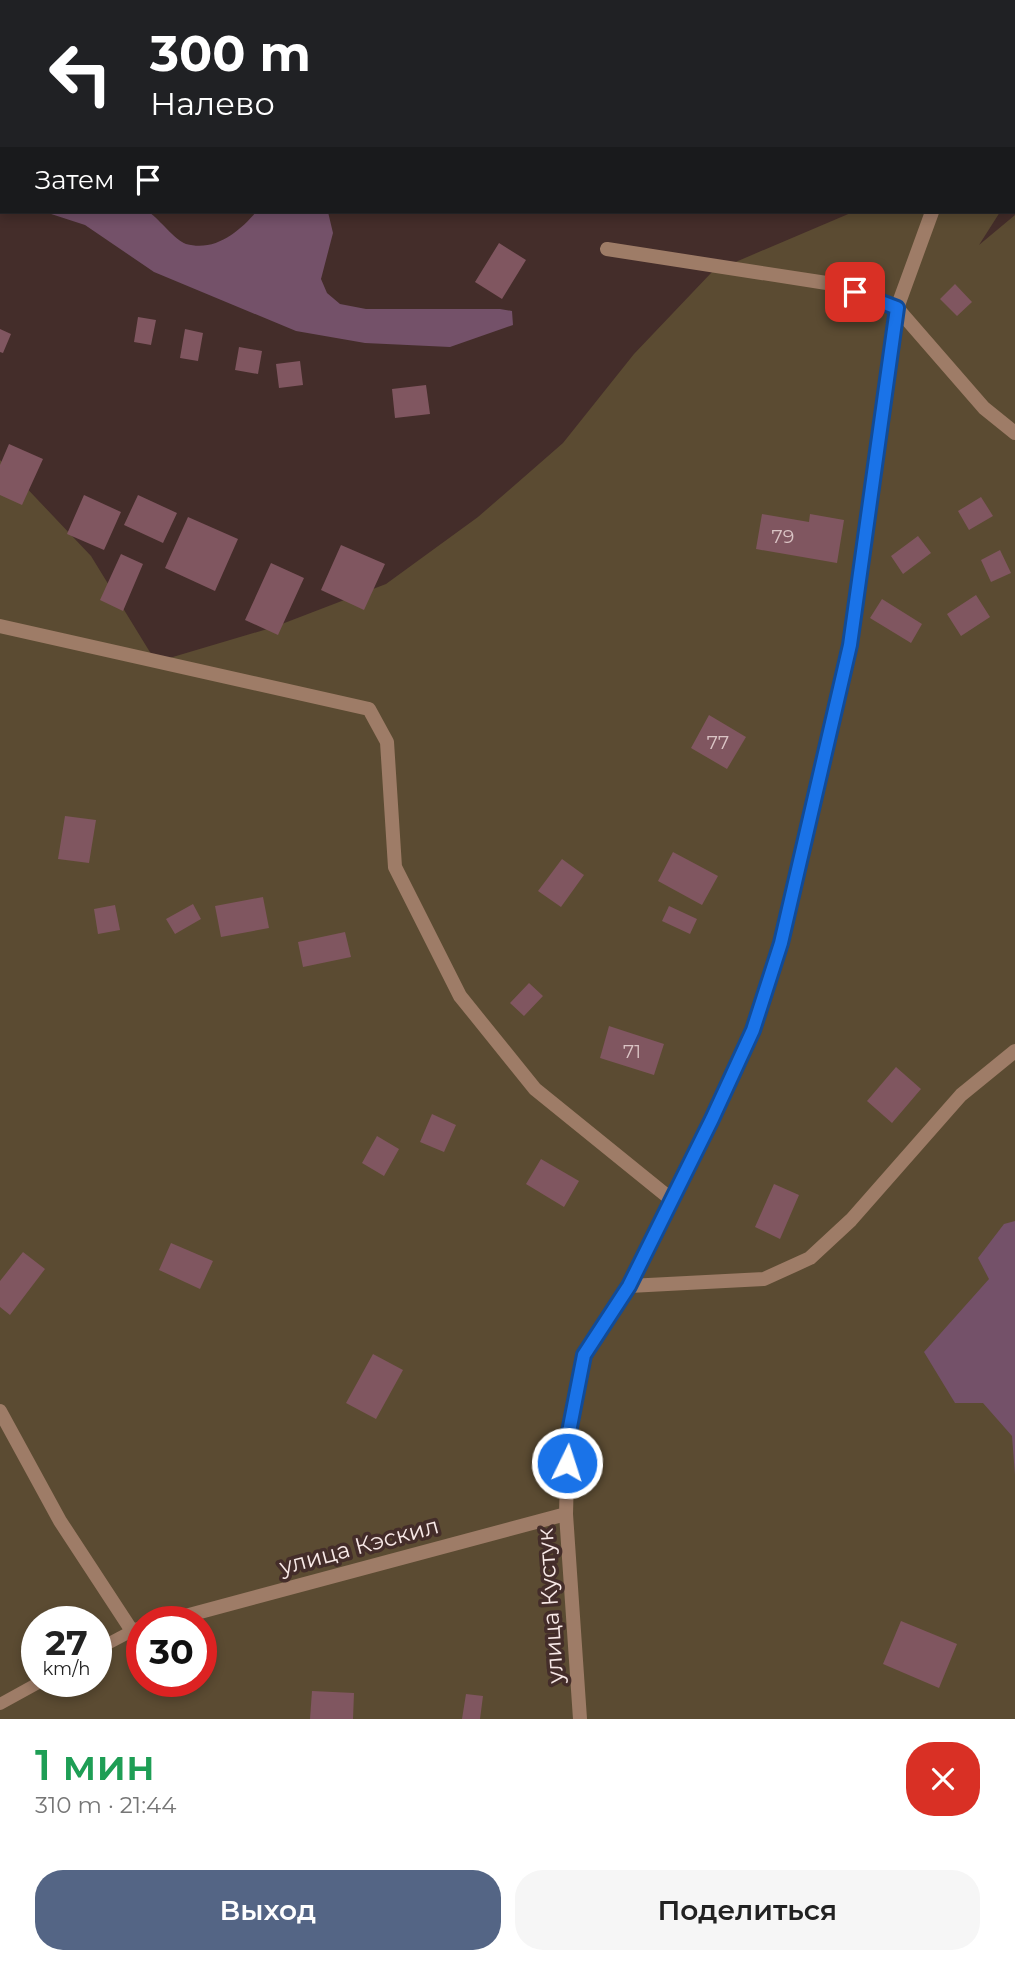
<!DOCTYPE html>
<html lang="ru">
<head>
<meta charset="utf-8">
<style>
  body { margin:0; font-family:Montserrat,sans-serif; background:#f6f6f6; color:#222; height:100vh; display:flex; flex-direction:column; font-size:26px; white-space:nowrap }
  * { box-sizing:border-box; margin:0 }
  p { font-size:23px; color:#767676 }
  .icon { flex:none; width:38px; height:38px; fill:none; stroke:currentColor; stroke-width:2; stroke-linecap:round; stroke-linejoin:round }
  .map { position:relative; height:1719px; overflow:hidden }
  .sheet { display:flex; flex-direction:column; background:#fff; flex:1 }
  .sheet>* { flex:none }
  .hud { position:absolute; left:0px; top:0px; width:1015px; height:214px; box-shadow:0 4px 10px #0003; background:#202124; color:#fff; overflow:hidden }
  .speed { position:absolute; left:21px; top:1606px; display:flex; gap:14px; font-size:35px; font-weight:700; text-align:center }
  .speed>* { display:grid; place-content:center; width:91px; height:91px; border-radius:50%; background:#fff; box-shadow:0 4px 10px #0003; line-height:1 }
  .speed small { font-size:18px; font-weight:400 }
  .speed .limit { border:10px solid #d22; background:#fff; color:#111 }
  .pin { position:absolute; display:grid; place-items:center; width:60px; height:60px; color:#fff; margin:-30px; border-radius:14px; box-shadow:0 4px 10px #0006 }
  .me { position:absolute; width:77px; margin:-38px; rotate:4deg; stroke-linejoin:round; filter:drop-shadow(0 0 5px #0008) }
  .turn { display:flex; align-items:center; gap:24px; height:147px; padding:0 35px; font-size:32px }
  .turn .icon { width:91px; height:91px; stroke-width:2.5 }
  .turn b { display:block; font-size:49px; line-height:60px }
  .then { display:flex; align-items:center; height:66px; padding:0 35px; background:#0003; gap:14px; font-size:26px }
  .round { display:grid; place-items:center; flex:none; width:74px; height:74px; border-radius:28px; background:#f6f6f6 }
  .summary { display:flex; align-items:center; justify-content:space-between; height:119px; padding:0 35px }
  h1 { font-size:42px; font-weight:600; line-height:52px; color:#1e9e55 }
  .button { display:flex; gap:14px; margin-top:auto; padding:14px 35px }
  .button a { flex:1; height:80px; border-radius:28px; background:#546585; color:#fff; font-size:28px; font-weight:600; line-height:80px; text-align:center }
  .button a+a { background:#f6f6f6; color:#222 }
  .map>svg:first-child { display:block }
</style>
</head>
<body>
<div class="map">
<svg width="1015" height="1719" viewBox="0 0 1015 1719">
  <rect width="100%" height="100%" fill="#442d2a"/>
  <path fill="#5b4b32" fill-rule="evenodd" d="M853 212H1000L979 245 1015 215V1719H0V460L91 556 156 662 274 627 386 584 478 517 563 443 634 354 712 272ZM37 1622H96V1682H37ZM142 1622H201V1682H142Z"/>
  <path fill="#745169" d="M45 212H149C160 220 175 240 186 244 215 252 239 232 256 212H328L333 233 321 279 327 293 340 304 366 309H500L512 311 513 325 450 347 365 343 296 331 154 272 85 225Z
    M1015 1221V1475L1012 1436 983 1403H955L924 1352 989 1279 978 1258 1004 1224Z"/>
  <path fill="#805660" d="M499 243 526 260 502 299 475 282Z
    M955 284 972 302 957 316 940 299Z
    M138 317 156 320 151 345 134 342Z
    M0 329 11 334 3 353 0 352Z
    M185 329 203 333 198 361 180 358Z
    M239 347 262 351 258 374 235 370Z
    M300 361 303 385 279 388 276 364Z
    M426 385 430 414 395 418 392 389Z
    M9 444 43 459 22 505 0 495V465Z
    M84 495 121 512 104 550 67 534Z
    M138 495 177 513 163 543 124 525Z
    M981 497 993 516 969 530 958 511Z
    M762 514 809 522 810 514 844 520 837 563 756 549Z
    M188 517 238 539 215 591 165 568Z
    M918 536 931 553 903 574 891 556Z
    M341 545 385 564 364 610 321 590Z
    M1000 550 1011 573 991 582 981 560Z
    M121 554 143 564 123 611 100 600Z
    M271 563 304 578 278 635 245 620Z
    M976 595 990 617 961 636 947 614Z
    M882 599 922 624 911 643 870 618Z
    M709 715 746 737 727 769 691 748Z
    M65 816 96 820 89 863 58 859Z
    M673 852 718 876 702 905 658 881Z
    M562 859 584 875 561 907 538 891Z
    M263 897 269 928 221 937 215 906Z
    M193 904 201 919 175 934 166 919Z
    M115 905 120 930 98 934 94 909Z
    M669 906 697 919 690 934 662 921Z
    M345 932 351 957 303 967 298 942Z
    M529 983 543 996 524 1016 510 1003Z
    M609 1026 664 1044 654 1075 600 1058Z
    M896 1067 921 1089 892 1123 867 1101Z
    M432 1114 456 1125 444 1152 420 1142Z
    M377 1136 399 1149 384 1176 362 1163Z
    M541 1159 579 1181 564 1207 526 1184Z
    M774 1184 799 1195 780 1239 755 1227Z
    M171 1243 213 1261 200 1289 159 1270Z
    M23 1252 45 1269 10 1315 0 1307V1281Z
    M373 1354 403 1370 376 1419 346 1403Z
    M901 1621 957 1644 939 1688 883 1664Z
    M312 1691 354 1693 353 1719H310Z
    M466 1694 483 1696 480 1719H462Z"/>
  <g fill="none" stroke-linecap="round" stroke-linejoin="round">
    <path stroke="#9e7c67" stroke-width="12" d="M96 1650 132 1631
      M0 1704 40 1682"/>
    <path stroke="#9e7c67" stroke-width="14" d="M137 0 138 2
      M639 0 641 2
      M1013 56 1015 53
      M607 249 833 284 897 308 984 408 1015 433
      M0 626 369 709 387 742 395 867 460 996 535 1089 672 1200
      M629 1286 764 1279 810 1258 851 1220 961 1095 1015 1051
      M0 1411 60 1521 132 1631 142 1628
      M163 1622 566 1514
      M580 1719 566 1514 568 1437 584 1355 629 1286 712 1119 753 1030 781 943 850 645 897 308 932 212"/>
  </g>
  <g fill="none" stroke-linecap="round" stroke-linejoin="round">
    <g stroke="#114b97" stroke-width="18">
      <path id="route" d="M567 1463 568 1437 584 1355 629 1286 712 1119 753 1030 781 943 850 645 897 308 855 292"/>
    </g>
    <use href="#route" stroke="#1a73e8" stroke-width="12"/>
  </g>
  <g text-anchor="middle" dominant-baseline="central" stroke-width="7" stroke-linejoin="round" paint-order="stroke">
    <g font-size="19" fill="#dac4c5">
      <text x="783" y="536">79</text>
      <text x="718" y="742">77</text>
      <text x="632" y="1051">71</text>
    </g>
    <g font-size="23" fill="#f8e9e7" stroke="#442d2a">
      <text transform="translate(359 1546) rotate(-15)">улица Кэскил</text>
      <text transform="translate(550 1606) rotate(-94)">улица Кустук</text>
    </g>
  </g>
</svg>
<div class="speed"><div>27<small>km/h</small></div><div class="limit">30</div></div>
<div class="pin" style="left:855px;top:292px;background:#d93025"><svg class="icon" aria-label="arrive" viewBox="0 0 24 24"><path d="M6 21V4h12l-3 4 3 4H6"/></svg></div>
<svg class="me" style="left:567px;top:1463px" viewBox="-20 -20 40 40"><circle r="17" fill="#1a73e8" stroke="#fff" stroke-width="3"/><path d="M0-11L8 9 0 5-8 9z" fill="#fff"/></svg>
<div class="hud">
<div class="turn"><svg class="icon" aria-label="left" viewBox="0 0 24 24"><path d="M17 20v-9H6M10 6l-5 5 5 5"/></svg><div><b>300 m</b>Налево</div></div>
<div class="then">Затем<svg class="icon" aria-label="arrive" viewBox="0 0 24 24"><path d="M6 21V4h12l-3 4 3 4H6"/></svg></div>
</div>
</div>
<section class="sheet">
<div class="summary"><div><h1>1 мин</h1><p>310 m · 21:44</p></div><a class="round" style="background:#d93025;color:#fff"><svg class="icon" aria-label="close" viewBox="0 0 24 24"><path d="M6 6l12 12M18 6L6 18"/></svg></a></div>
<div class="button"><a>Выход</a><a>Поделиться</a></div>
</section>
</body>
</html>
